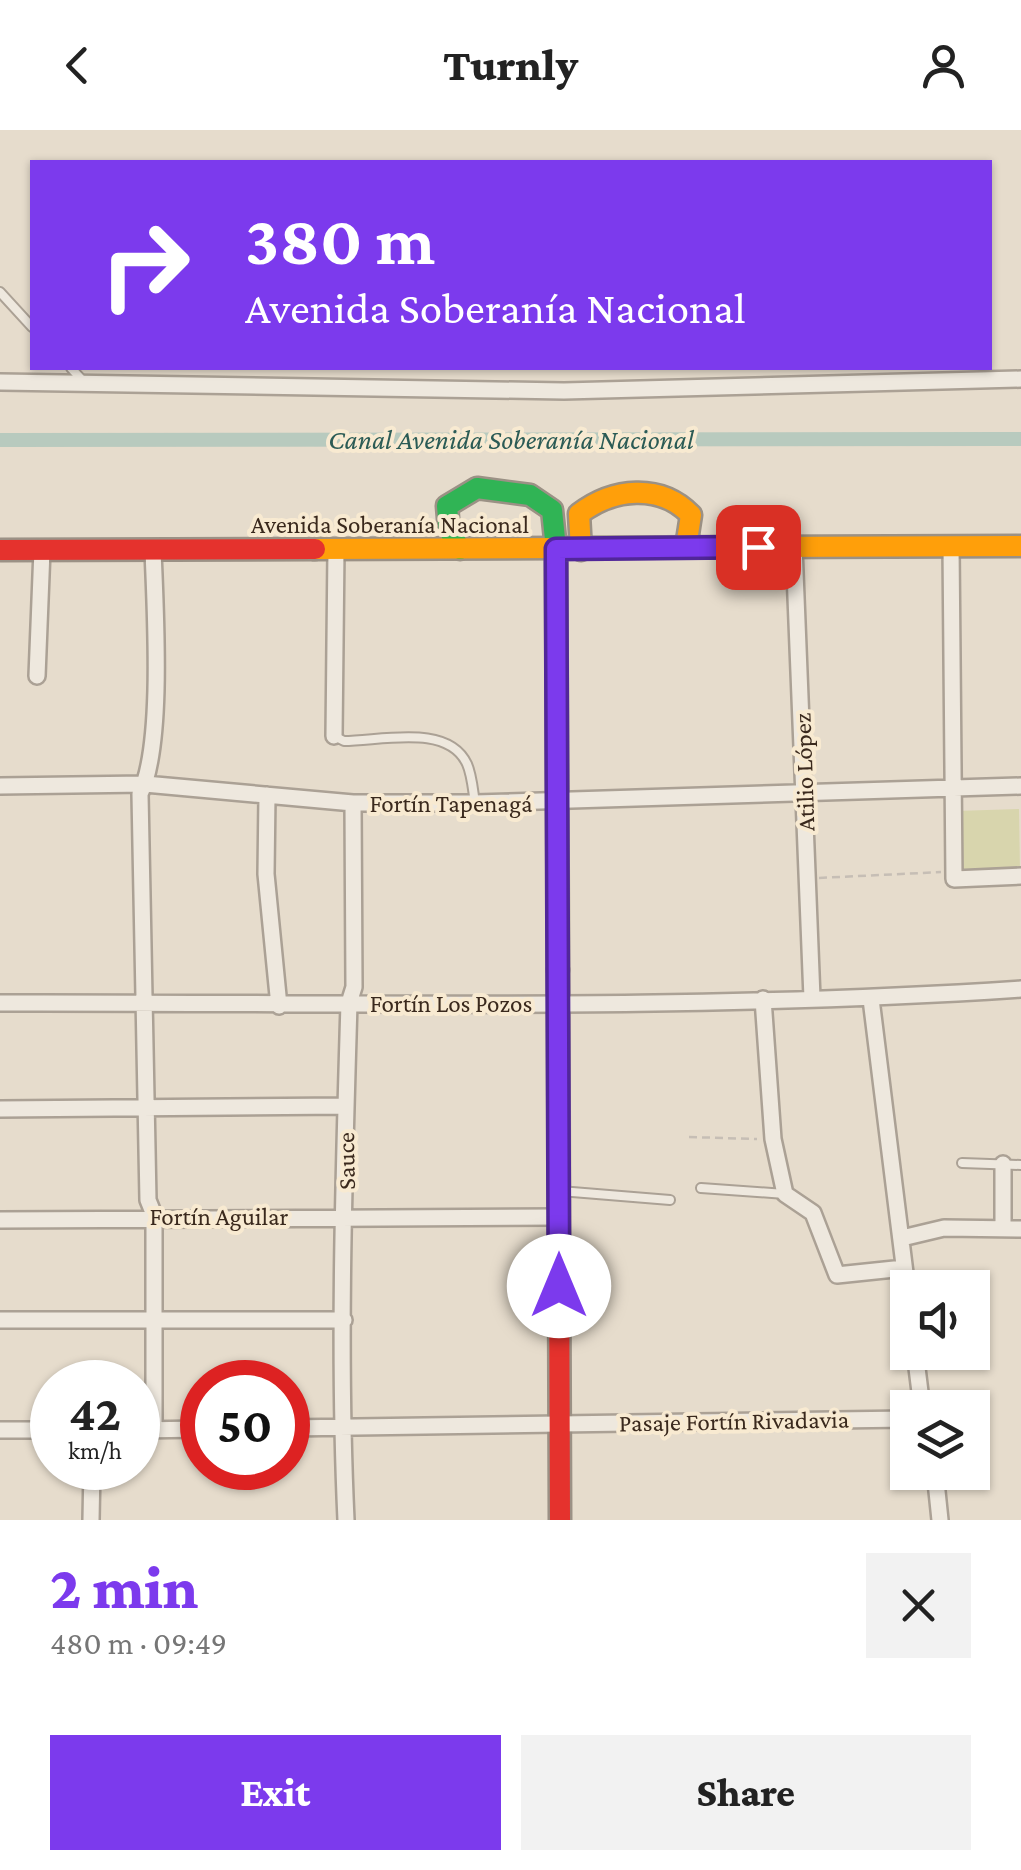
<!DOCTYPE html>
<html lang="en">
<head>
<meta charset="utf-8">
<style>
  body { margin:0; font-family:"Crimson Pro",serif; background:#f2f2f2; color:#222; height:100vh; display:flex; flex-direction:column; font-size:38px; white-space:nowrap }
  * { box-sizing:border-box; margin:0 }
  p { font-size:32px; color:#767676 }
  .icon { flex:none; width:55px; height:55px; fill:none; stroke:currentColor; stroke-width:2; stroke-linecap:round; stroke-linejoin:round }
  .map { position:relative; height:1390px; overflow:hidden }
  .drawer { display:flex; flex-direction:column; background:#fff; flex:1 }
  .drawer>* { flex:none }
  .guide { position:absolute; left:30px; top:30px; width:962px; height:210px; border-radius:0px; box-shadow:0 2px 8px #0004; background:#7c3aed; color:#fff; overflow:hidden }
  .fabs { position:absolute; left:890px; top:1140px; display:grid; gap:20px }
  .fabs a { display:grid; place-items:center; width:100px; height:100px; border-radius:0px; background:#fff; box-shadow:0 2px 8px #0004; font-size:50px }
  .speed { position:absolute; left:30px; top:1230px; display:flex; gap:20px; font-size:50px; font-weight:700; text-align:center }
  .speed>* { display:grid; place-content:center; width:130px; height:130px; border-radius:50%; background:#fff; box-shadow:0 2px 8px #0004; line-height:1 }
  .speed small { font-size:25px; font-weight:400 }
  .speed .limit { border:15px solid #d22; background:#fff; color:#111 }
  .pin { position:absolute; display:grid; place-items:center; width:85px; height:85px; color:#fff; margin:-42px; border-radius:20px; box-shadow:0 5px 15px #0006 }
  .me { position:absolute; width:110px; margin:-55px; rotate:0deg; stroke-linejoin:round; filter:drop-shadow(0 0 8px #0008) }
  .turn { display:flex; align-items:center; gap:35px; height:210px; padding:0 50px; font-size:45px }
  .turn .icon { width:130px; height:130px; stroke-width:2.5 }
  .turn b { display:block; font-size:70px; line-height:85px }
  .round { display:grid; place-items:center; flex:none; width:105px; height:105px; border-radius:0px; background:#f2f2f2 }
  .overview { display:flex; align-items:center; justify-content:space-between; height:170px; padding:0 50px }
  h1 { font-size:60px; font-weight:800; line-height:75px; color:#7c3aed }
  .primary-button { display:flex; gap:20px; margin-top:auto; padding:20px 50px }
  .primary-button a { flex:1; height:115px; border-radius:0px; background:#7c3aed; color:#fff; font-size:40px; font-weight:800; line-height:115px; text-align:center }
  .primary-button a+a { background:#f2f2f2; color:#222 }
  header { display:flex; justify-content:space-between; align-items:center; height:130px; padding:0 50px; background:#fff; font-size:45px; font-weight:800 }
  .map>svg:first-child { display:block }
</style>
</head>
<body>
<header><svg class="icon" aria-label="back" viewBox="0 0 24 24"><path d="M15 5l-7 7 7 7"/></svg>Turnly<svg class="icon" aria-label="person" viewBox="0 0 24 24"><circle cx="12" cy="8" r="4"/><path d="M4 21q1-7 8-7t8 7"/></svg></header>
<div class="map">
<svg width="1021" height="1390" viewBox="0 0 1021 1390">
  <rect width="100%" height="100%" fill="#e6dccc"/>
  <path fill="#d8d5ad" d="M1019 679 1020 743 957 744 956 681Z"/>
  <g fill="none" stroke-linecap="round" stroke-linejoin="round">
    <path stroke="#b8cabe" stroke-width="14" d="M0 310 1021 309"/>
    <g stroke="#aba195" stroke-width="12">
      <path id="lane" d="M0 162 32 197
        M71 238 84 252
        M334 606 344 611C381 611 448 593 467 634 472 645 473 661 475 673
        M962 1033 1021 1035
        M701 1058 785 1064
        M560 1061 670 1070"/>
    </g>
    <g stroke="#aba195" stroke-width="20">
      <path id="street" d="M0 252 564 261 1021 249
        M951 416 954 749 1021 746
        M794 417 812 868
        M153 420C155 478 164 615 140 664L148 1070 154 1085V1300
        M37 546 42 420
        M334 606 336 419
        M0 656 145 654 353 673H475L1021 656
        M267 665 266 744 279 876
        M763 869 773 1009 785 1064 813 1083 837 1145 904 1138
        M871 869 908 1167
        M0 873C340 872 682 882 1021 859
        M0 979 346 976
        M0 1090 559 1087
        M1003 1098V1034
        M902 1108 944 1098 1021 1099
        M0 1190H344
        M915 1222 922 1278
        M288 1298 908 1289
        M0 1300H52
        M138 1300 202 1299
        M935 1342 940 1390
        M91 1390 92 1338
        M346 1390C338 1219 344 1044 349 873L354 857 353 673"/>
    </g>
    <g stroke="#9b9185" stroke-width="25">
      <path id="fast" d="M460 419 449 400 447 376 477 358 530 365 552 380 556 419 558 840"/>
    </g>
    <g stroke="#9b9185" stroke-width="25">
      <path id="slow" d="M315 419 1021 416
        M581 420 579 384C613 358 660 353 691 385L686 417"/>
    </g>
    <g stroke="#9b9185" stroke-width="25">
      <path id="jam" d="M0 420 315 419
        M558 840 560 1390"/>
    </g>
    <path stroke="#c6beb5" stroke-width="2.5" stroke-dasharray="8 5" stroke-linecap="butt" d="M819 748 941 742
      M689 1007 757 1009"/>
    <use href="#lane" stroke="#eee8de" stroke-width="8"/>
    <use href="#street" stroke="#eee8de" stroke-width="15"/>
    <use href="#fast" stroke="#30b455" stroke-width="20"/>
    <use href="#slow" stroke="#ff9f0a" stroke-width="20"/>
    <use href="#jam" stroke="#e5322d" stroke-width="20"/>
  </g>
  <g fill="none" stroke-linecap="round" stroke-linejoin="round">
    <g stroke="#51269a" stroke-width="25">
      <path id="route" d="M559 1156 556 419 758 417"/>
    </g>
    <use href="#route" stroke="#7c3aed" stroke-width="18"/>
  </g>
  <g text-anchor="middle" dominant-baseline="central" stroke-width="8" stroke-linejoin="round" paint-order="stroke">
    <g font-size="25" fill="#3a291d" stroke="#f8ead1">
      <text x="390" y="394">Avenida Soberanía Nacional</text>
      <text transform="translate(804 642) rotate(-92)">Atilio López</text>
      <text x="451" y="673">Fortín Tapenagá</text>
      <text x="451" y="873">Fortín Los Pozos</text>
      <text transform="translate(346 1031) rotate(-91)">Sauce</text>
      <text x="219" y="1086">Fortín Aguilar</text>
      <text transform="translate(734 1291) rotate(-1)">Pasaje Fortín Rivadavia</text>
    </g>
    <g font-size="28" font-style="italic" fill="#2b5b55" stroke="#f8ead1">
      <text x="511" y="309">Canal Avenida Soberanía Nacional</text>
    </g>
  </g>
</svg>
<div class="fabs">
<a><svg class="icon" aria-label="sound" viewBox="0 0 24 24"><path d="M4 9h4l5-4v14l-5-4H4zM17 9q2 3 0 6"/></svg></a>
<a><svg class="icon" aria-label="layers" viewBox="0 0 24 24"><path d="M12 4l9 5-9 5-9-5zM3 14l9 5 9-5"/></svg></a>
</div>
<div class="speed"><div>42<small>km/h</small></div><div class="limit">50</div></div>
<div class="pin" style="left:758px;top:417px;background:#d93025"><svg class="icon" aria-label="arrive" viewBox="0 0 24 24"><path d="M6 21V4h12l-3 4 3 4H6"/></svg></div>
<svg class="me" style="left:559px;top:1156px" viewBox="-20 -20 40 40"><circle r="19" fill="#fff"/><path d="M0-13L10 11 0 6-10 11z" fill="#7c3aed"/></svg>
<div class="guide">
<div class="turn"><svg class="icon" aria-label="right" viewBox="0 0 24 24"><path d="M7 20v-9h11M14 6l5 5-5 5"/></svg><div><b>380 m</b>Avenida Soberanía Nacional</div></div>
</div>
</div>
<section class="drawer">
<div class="overview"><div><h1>2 min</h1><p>480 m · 09:49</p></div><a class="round"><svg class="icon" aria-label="close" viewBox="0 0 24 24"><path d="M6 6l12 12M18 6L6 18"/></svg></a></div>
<div class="primary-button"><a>Exit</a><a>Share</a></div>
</section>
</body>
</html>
